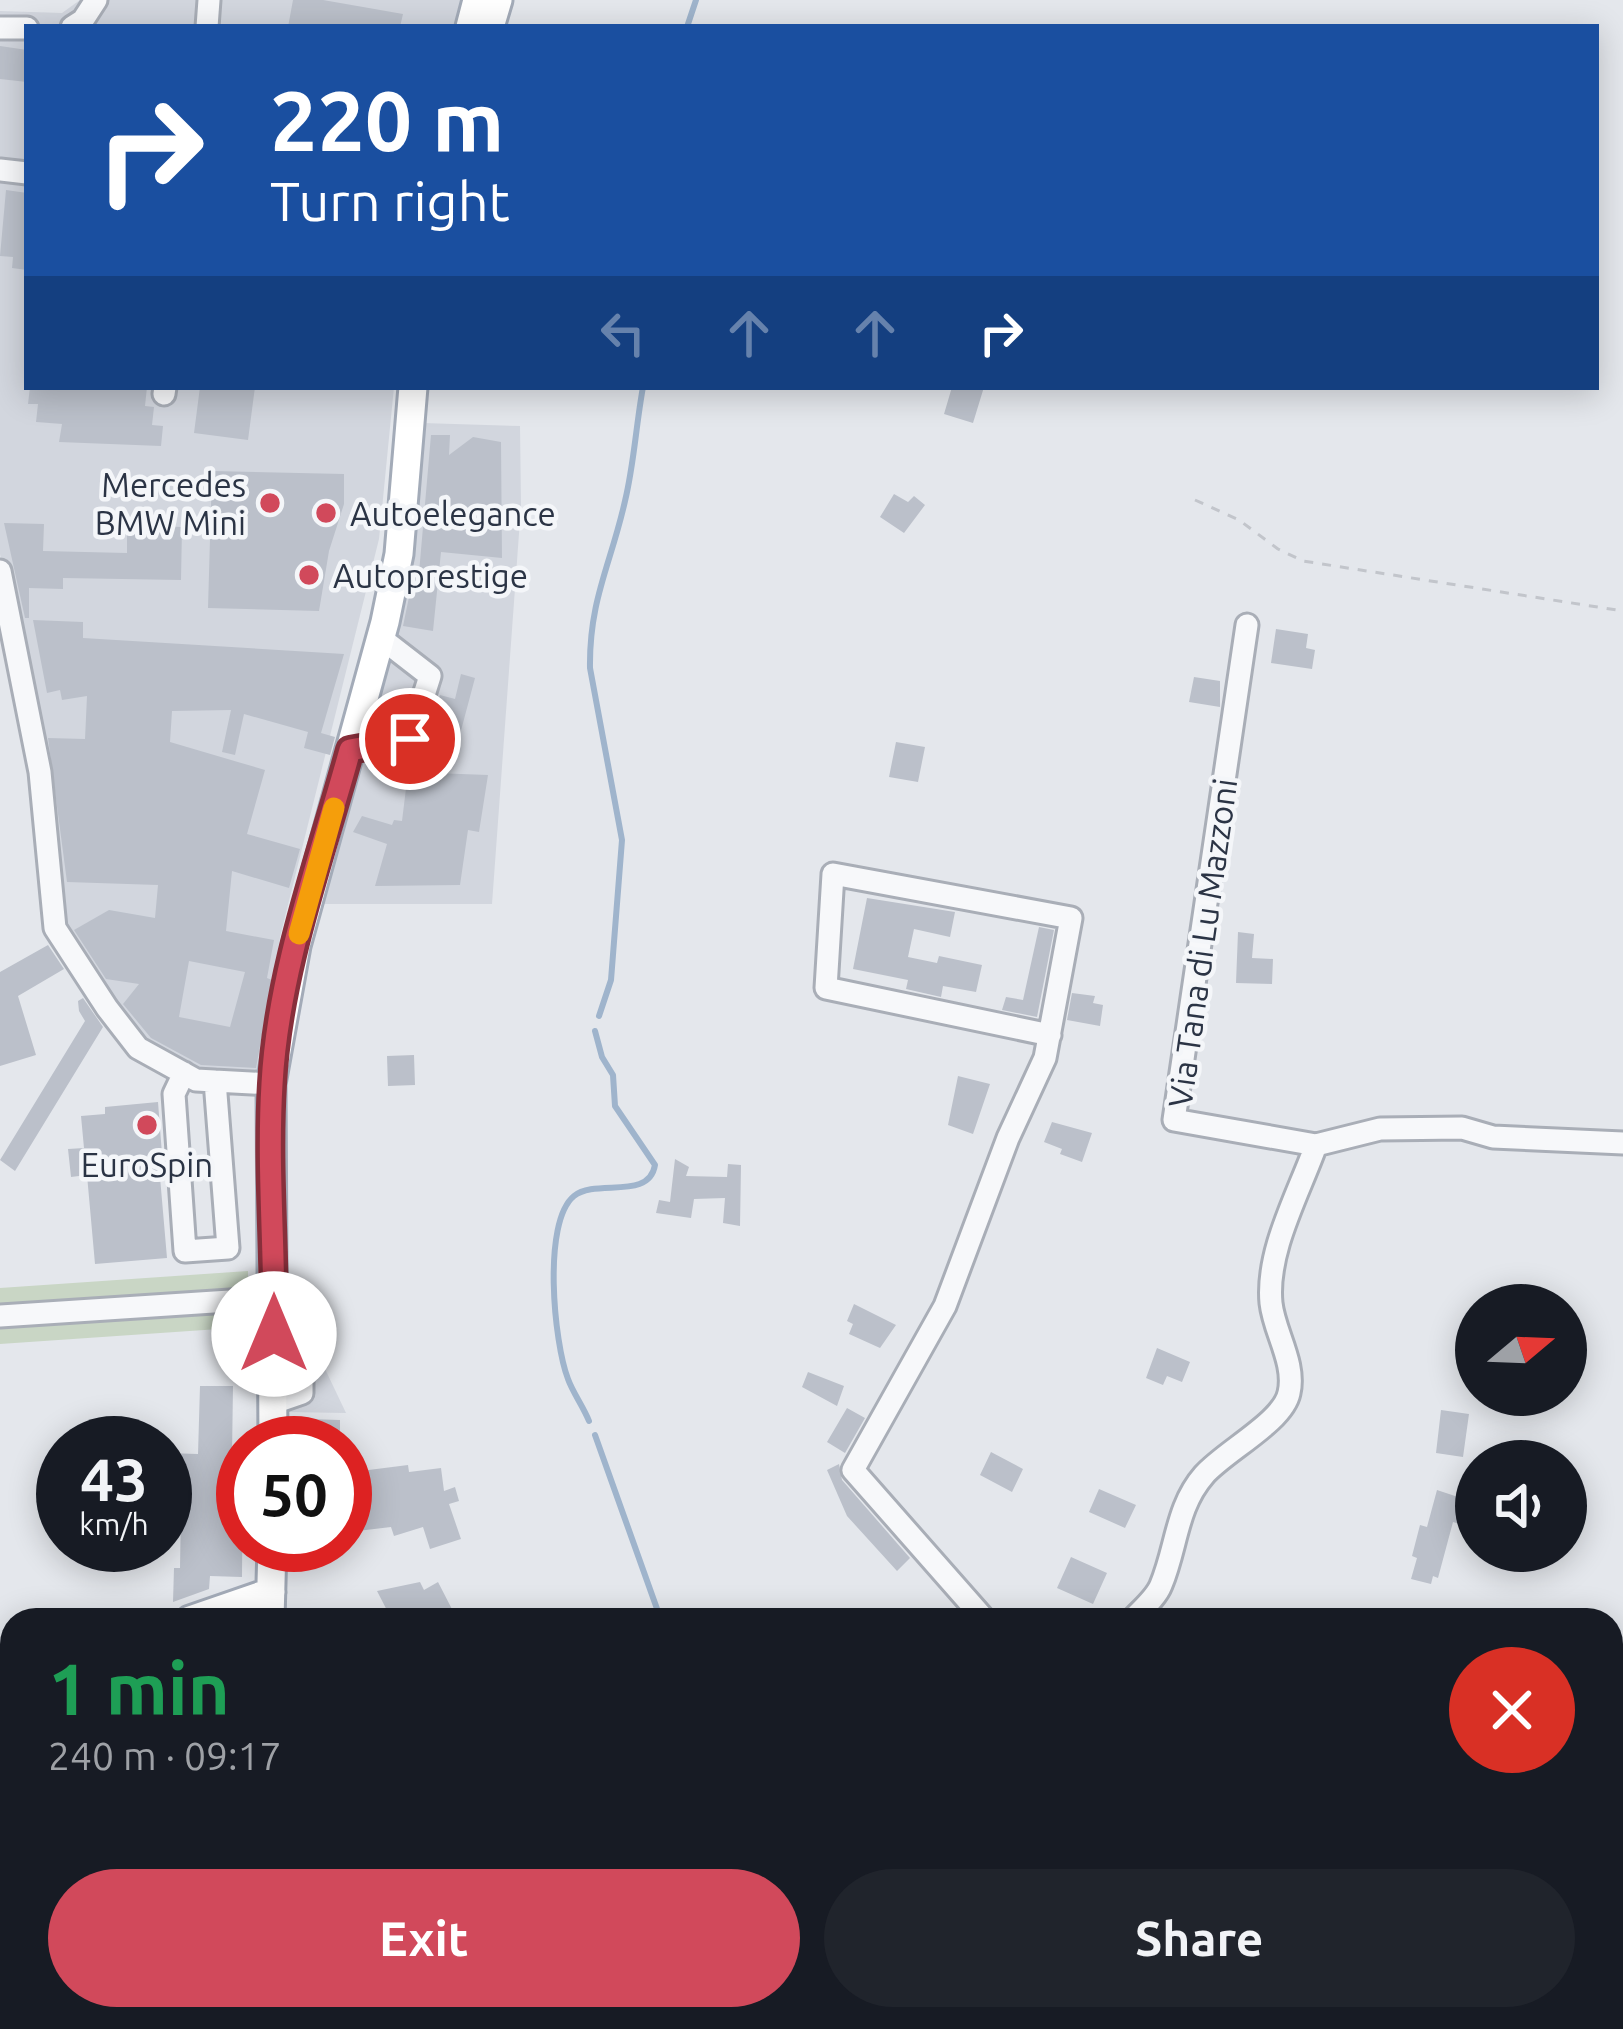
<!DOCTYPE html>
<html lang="en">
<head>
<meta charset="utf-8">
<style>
  body { margin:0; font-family:Ubuntu,sans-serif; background:#20242c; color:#f1f3f6; height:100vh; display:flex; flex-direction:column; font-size:45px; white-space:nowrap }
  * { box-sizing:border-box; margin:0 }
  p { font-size:39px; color:#9ea1a6 }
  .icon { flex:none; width:66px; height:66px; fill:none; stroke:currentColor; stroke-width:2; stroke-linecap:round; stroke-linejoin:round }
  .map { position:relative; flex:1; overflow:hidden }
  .sheet { position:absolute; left:0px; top:1608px; width:1623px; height:423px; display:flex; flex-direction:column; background:#171b24; border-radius:36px 36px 0 0; box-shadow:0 6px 30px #0003 }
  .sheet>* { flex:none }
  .guide { position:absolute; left:24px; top:24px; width:1575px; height:366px; border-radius:0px; box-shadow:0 6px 30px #0003; background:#1a4fa0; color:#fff; overflow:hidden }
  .needle { width:78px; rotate:71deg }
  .fabs { position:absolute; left:1455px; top:1284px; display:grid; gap:24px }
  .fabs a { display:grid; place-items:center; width:132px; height:132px; border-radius:50%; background:#171b24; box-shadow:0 6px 30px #0003; font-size:60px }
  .speed { position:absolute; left:36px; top:1416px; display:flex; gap:24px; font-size:60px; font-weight:700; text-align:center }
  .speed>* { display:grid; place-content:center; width:156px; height:156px; border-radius:50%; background:#171b24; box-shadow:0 6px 30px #0003; line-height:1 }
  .speed small { font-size:30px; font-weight:400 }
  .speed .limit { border:18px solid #d22; background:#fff; color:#111 }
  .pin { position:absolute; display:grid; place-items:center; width:102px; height:102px; color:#fff; margin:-51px; border:6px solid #fff; border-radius:50%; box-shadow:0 3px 12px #0007 }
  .me { position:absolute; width:132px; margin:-66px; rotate:0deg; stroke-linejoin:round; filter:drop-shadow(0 0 9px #0008) }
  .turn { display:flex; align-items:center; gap:42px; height:252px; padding:0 48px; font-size:54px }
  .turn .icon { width:156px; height:156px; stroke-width:2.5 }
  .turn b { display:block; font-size:84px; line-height:102px }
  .lanes { display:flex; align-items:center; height:114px; padding:0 48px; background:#0003; justify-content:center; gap:60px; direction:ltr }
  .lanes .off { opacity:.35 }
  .round { display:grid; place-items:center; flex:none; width:126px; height:126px; border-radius:63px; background:#20242c }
  .summary { display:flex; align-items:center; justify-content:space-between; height:204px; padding:0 48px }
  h1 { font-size:72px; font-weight:600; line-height:90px; color:#1e9e55 }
  .button { display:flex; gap:24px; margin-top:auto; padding:24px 48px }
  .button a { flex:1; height:138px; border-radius:72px; background:#d1495b; color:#fff; font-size:48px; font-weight:600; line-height:138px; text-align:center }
  .button a+a { background:#20242c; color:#f1f3f6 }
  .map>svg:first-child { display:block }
</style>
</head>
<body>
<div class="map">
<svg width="1623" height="2029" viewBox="0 0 1623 2029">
  <rect width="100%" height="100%" fill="#e4e7ec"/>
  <path fill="#d2d6de" d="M80 0H465L459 27H27V164L0 160V11L62 13Z
    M0 182 27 185V387H394L379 539 280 937 265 1077 198 1072 142 1040 65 929 46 771 0 554Z
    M423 423 520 426 521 506 492 904H323L386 661Z
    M287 1289 346 1413 286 1412Z
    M1611 1828 1623 1845V2029H1274L1288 2019H1611Z"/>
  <path fill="#c9d6c5" d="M248 1271V1327L0 1344V1288Z"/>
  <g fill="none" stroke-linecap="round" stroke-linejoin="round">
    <path stroke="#9fb4cc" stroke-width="6" d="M687 27 696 0
      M599 1016 611 980 622 840 590 668C589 600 611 564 625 501 634 464 636 425 643 387
      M589 1421C583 1406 573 1393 568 1379 554 1343 542 1222 574 1196 596 1178 649 1201 655 1165L615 1106 613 1075 602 1057 595 1031
      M595 1435 661 1620
      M814 2019V2029"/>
  </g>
  <path fill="#bbc0ca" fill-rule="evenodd" d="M293 0H323L403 14 400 27H288Z
    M0 46 27 50V82L0 79Z
    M6 190 27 193V270L12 268 13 257 0 256Z
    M30 387H147L145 406 154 407 152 425 163 426 161 446 59 442 62 424 36 422 38 404H28Z
    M200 387H255L248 440 194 433Z
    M952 387H984L973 423 944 414Z
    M431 435H450L449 455 473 437 501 442 502 558 441 552 433 631 403 626 414 573H419Z
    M212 471 344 474V504L329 551 319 611 208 608Z
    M894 494 908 502 914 496 925 505 904 533 880 517Z
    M4 523 44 524 43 551 127 553V525L182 527 181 580 63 578V589L29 588V618H25Z
    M33 620 83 622V638L344 654 321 733 335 737 330 755 304 748 308 732 244 714 235 755 222 752 231 710 172 711 170 742 265 770 247 834 300 849 289 888 232 871 226 931 274 940 267 978 272 980 256 1068 201 1065 151 1038 123 1004 139 984 106 979 74 930 109 910 155 918 158 885 67 882 48 738 85 739 87 696 62 700 60 690 47 693ZM189 961 245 972 230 1027 179 1017Z
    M1276 629 1308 634 1306 648 1315 650 1312 669 1271 663Z
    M461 674 475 678 455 753 441 749 446 732 429 728 440 695 455 699Z
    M1194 677 1220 681V707L1189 702Z
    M896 742 925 747 918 782 889 777Z
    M408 772 488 775 479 832 468 830 460 885 375 886 387 844 353 832 362 816 392 825 394 820 402 821Z
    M867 898 955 912 950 937 914 929 908 957 937 963 939 956 982 965 976 992 943 986 941 997 906 989 908 980 853 969Z
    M1039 927 1054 930 1037 1017 1002 1010 1006 997 1023 1000Z
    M1238 932 1254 934 1252 958 1273 959 1272 984 1236 983Z
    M48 945 64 969 18 996 36 1055 0 1066V972Z
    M1072 993 1095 996 1093 1003 1103 1005 1100 1026 1067 1020Z
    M83 998 103 1027 15 1171 0 1160 85 1021 79 1011 78 1001Z
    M414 1055 415 1085 388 1086 387 1056Z
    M958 1076 990 1084 973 1134 948 1125Z
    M158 1102 162 1154H158L167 1258 95 1264 87 1175 71 1177 68 1149 84 1148 81 1116 105 1114V1107Z
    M1052 1122 1092 1133 1082 1162 1060 1154 1062 1149 1044 1142Z
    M675 1159 689 1167 686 1176 727 1177 728 1164 741 1165 740 1226 723 1223 725 1198 694 1199 691 1218 656 1213 659 1200 670 1202Z
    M854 1304 896 1325 880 1348 849 1334 853 1324 847 1321Z
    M1157 1348 1190 1362 1182 1382 1167 1376 1163 1385 1146 1378Z
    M808 1372 844 1386 837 1406 802 1387Z
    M200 1386H233L232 1455H243L242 1577 210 1576 209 1589 173 1602 174 1568H180L181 1512 165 1511V1453L198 1454Z
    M847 1408 865 1418 845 1453 827 1442Z
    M1441 1410 1469 1414 1463 1457 1436 1453Z
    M308 1419 340 1420V1443H308Z
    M991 1452 1023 1469 1012 1492 980 1475Z
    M839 1464 842 1480 910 1558 897 1571 847 1516 827 1470Z
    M408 1465 409 1472 441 1468 444 1491 455 1487 459 1501 449 1504 461 1539 430 1549 423 1527 394 1536 391 1527 349 1532 345 1473Z
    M1099 1489 1136 1505 1125 1528 1089 1512Z
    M1437 1490 1476 1503V1529L1453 1522 1438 1578 1433 1576 1431 1584 1411 1579 1417 1558 1412 1556 1420 1525 1427 1527Z
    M1071 1557 1107 1573 1093 1604 1057 1588Z
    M420 1582 424 1590 438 1582 455 1615 446 1620H392L377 1591Z"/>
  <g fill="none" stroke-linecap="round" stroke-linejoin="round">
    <g stroke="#a9aeb7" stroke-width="27">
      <path id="minor" d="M72 27 83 20 96 0
        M207 27 209 0
        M0 28H27
        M0 170 27 173
        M164 394 165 387
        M0 571 40 772 55 928 107 1008 138 1048 196 1080 271 1084
        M350 750 410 739 430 676 381 638
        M184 1073 174 1094 185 1251 228 1248 215 1081
        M1316 1145 1380 1129 1462 1128 1493 1137 1623 1143
        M0 1316 274 1298
        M273 1403 302 1393V1349L274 1334
        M985 1620 853 1470 945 1306 1008 1138 1045 1058 1071 918 833 874 826 988 1050 1035
        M1132 1620C1141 1610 1156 1598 1161 1585 1177 1547 1176 1507 1204 1475 1225 1451 1283 1422 1289 1393 1296 1363 1274 1332 1271 1303 1266 1251 1299 1193 1316 1145L1174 1120 1247 625
        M7 1934 12 1944
        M55 2019 60 2029
        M709 2029 732 2019"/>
    </g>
    <g stroke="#a3abb8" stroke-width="33">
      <path id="major" d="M470 27 477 0
        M490 27 498 0
        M273 1443 271 1084 296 946 385 622 399 554 413 387
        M190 1620 271 1592
        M270 1620 272 1545
        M0 1686 12 1682
        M262 2029V2019"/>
    </g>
    <path stroke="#c2c5cb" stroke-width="3" stroke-dasharray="9 9" stroke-linecap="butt" d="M1195 500 1239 520 1278 549 1303 561 1623 611"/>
    <use href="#minor" stroke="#f7f8fa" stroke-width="21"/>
    <use href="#major" stroke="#fff" stroke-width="27"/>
    <path stroke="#7d8696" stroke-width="6" stroke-dasharray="6 12" stroke-linecap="butt" d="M1611 1716 1623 1698
      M1611 1814 1623 1802
      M1309 2029 1322 2019
      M1353 2029 1368 2019"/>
  </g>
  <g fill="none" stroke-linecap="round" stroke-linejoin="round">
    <g stroke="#882f3b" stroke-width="30">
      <path id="route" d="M274 1334C275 1251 267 1167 272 1084 278 971 320 859 350 750L410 739"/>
    </g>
    <use href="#route" stroke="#d1495b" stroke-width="21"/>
    <path stroke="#f59e0b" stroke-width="21" d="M299 934 334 808"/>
  </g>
  <g fill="#d1495b" stroke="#f4f6f9" stroke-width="4.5">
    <circle cx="270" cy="503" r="12"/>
    <circle cx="326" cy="513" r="12"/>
    <circle cx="309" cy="575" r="12"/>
    <circle cx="147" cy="1125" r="12"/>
  </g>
  <g text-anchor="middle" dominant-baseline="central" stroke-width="9" stroke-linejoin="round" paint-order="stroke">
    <g font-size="33" fill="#2b3445" stroke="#f4f6f9" text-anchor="start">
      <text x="246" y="484" text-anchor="end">Mercedes<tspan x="246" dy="38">BMW Mini</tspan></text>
      <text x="350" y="513">Autoelegance</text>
      <text x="333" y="575">Autoprestige</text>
      <text x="147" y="1164" text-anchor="middle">EuroSpin</text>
    </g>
    <g font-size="33" fill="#2b3445" stroke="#f4f6f9">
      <text transform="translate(1202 943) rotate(-82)">Via Tana di Lu Mazzoni</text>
    </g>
  </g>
</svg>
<div class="fabs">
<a><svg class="needle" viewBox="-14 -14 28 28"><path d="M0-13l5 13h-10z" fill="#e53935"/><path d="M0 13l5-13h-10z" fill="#9ea1a6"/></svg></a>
<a><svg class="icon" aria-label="sound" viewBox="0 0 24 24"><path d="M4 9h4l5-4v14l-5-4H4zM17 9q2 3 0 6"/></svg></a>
</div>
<div class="speed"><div>43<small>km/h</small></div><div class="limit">50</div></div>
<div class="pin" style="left:410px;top:739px;background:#d93025"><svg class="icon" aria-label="arrive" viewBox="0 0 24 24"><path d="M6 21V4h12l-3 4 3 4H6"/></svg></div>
<svg class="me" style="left:274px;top:1334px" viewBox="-20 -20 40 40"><circle r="19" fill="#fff"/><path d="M0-13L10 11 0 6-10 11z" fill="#d1495b"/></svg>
<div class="guide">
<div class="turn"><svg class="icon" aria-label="right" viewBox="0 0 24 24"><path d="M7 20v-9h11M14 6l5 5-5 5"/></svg><div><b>220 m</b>Turn right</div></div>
<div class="lanes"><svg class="icon off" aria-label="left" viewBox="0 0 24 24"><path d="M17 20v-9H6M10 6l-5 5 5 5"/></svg><svg class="icon off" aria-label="ahead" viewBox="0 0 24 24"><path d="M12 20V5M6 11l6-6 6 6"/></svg><svg class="icon off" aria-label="ahead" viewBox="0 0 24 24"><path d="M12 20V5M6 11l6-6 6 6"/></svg><svg class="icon" aria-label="right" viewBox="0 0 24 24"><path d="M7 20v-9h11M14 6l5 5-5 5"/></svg></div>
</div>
<section class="sheet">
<div class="summary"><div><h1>1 min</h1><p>240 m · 09:17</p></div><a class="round" style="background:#d93025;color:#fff"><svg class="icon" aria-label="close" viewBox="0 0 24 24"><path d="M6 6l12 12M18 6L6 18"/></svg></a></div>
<div class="button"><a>Exit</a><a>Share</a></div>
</section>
</div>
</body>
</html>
